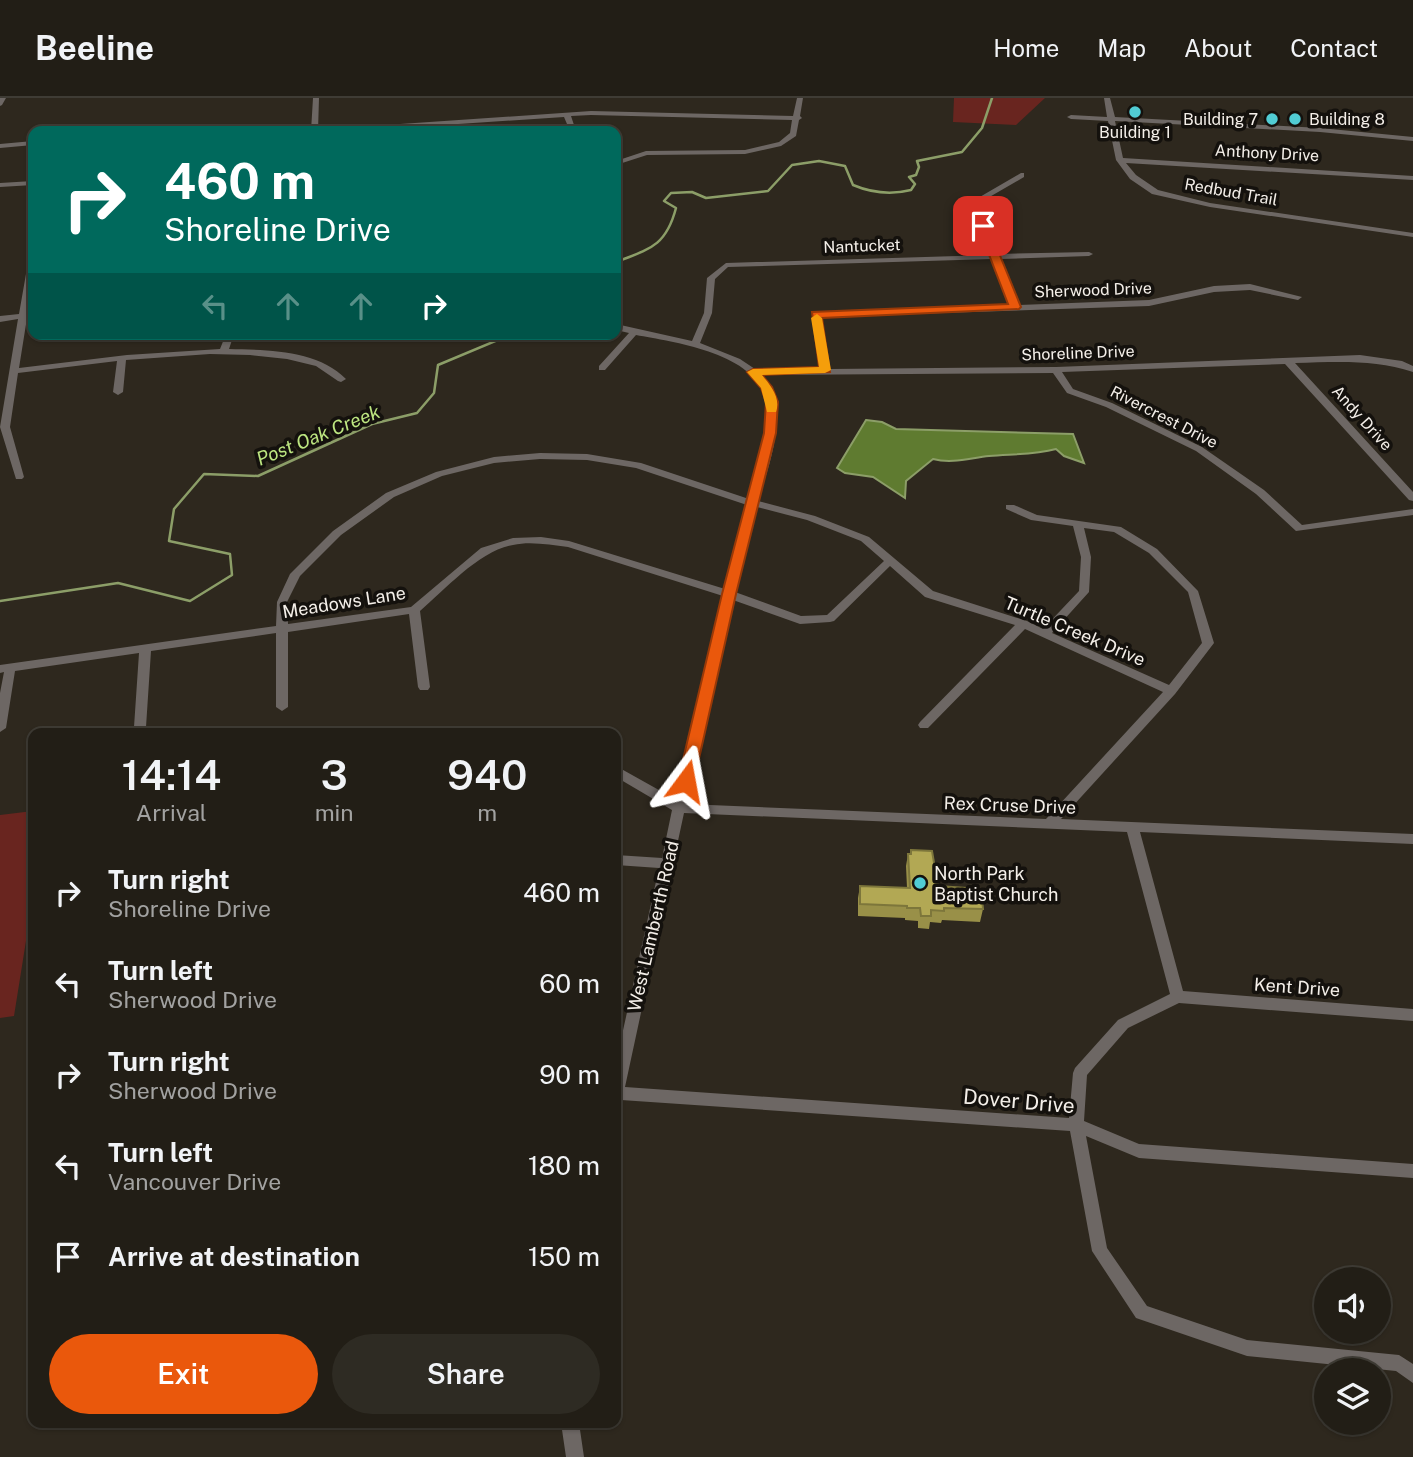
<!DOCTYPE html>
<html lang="en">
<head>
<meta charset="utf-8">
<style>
  body { margin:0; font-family:"Public Sans",sans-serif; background:#2e2b23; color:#f1f3f6; height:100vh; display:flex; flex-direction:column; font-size:26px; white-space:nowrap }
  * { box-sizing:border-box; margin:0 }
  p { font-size:23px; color:#a2a2a1 }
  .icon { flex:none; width:38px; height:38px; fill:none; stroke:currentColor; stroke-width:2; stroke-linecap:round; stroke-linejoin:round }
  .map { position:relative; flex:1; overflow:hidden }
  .details { position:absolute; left:28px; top:630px; width:593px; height:700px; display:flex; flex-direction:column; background:#221e16; border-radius:14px; box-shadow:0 2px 5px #0004,0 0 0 2px #3f3c35 }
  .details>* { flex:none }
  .banner { position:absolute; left:28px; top:28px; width:593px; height:214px; border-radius:14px; box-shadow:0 2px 5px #0004,0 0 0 2px #3f3c35; background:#00695c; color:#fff; overflow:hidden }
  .tools { position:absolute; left:1314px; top:1169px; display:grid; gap:14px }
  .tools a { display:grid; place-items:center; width:77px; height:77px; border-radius:50%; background:#221e16; box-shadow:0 2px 5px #0004,0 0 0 2px #3f3c35; font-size:35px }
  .pin { position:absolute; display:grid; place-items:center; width:60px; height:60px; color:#fff; margin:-30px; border-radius:14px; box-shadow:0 4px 10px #0006 }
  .me { position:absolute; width:77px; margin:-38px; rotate:13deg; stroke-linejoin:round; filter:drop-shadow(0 0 5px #0008) }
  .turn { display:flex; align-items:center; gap:24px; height:147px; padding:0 21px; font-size:32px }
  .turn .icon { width:91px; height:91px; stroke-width:2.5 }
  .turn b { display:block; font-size:49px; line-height:60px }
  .lanes { display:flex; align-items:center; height:66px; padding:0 21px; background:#0003; justify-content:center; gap:35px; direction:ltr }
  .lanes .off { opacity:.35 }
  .eta { display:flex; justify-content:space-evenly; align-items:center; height:119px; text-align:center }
  .eta b { font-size:42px; font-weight:600; line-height:49px }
  .cta { display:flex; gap:14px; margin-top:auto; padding:14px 21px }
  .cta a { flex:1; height:80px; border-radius:42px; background:#ea580c; color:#fff; font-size:28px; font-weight:600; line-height:80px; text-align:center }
  .cta a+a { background:#2e2b23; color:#f1f3f6 }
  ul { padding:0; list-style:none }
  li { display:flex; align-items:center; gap:21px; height:91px; padding:0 21px }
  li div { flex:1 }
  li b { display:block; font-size:26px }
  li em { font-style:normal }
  header { display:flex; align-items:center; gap:42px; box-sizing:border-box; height:98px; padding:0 35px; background:#221e16; border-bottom:2px solid #3f3c35 }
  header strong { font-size:33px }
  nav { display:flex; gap:38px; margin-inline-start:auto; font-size:24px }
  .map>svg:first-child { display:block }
</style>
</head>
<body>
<header>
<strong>Beeline</strong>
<nav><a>Home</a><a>Map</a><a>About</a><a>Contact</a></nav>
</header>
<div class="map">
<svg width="1413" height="1359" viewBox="0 0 1413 1359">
  <rect width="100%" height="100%" fill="#2e281e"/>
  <path fill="#69251f" d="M954 0H1045L1016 27 953 24Z
    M33 713V799L14 918 0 920V717Z"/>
  <path fill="#5f7b30" stroke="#8c9e68" stroke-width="2" d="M866 322 882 324 896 331 1073 336 1084 365 1064 358 1056 351C1033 357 1012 356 989 358 970 360 952 366 933 361L906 383 905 400 873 379 845 375 837 370Z"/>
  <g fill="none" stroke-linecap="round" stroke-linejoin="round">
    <path stroke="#8c9e68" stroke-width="2.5" d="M616 164C650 151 666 148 676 110L664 103 671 95 692 94 706 100 768 93 792 67 819 63 845 68 853 87C872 95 891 97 911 92L915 86 909 79 916 77 919 69 917 63 962 54 982 30 992 0
      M0 503 118 485 190 503 232 477 230 456 169 443 174 411 204 376 258 378 372 326 417 315 434 295 438 267 512 236"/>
    <path fill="#6d6764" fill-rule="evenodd" d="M0 0H6L2 7 0 8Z
      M313 0H319L318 33H311Z
      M797 0H803L800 18 802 20 799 22 796 38 781 48 745 56 647 57 616 67V63L646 53 745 52 779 44 790 35 792 22 591 17 571 18 576 33H570L564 19 355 33H323L327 31 591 13 793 18Z
      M1104 0H1110L1115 19 1320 30 1413 39V43L1320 34 1115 23 1123 60 1413 78V82L1126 65 1136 77 1158 92 1210 105 1413 135V139L1210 109 1152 96 1130 81 1116 62 1108 23 1071 21 1067 19 1071 17 1107 19Z
      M33 43V47L0 50V46Z
      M1021 75H1024V79L986 101 987 128 998 156 1089 154 1093 156 1089 158 1000 161 1019 207 1149 202 1214 188 1250 186 1302 199 1298 202 1250 192 1214 194 1149 208 821 219 829 271 1056 269 1360 257 1402 263 1413 268V274C1374 261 1336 264 1295 265L1413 394V403L1409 402 1285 266 1062 274 1073 291 1112 305 1202 349 1264 392 1302 427 1413 411V417L1296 433 1256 396 1196 353 1106 309 1067 295 1053 275 760 277C791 312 770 364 758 403L815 418 869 439 933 493 1027 523 1043 531 1079 493 1081 459 1073 428 1031 422 1006 411V407H1014L1037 417 1121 429 1157 451 1198 493 1214 545 1175 596 1061 721 1413 736V746L1140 734 1183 893 1413 911V923L1179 905 1128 930 1087 977 1084 1023 1139 1046 1413 1066V1080L1139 1060 1086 1038 1107 1150 1147 1208 1247 1242 1399 1257 1413 1266V1285L1396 1273 1247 1258 1136 1220 1092 1153 1070 1033 621 1002 616 1004V964L659 770 616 767V757L662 760 672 712 616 679V668L675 701 723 498 568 449C550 447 531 443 513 447 479 453 446 491 420 513L430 589 428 592H420L418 589 409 516 288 534V609L282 613 276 609V535L151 553 146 629 140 633 134 629 139 555 15 573 6 630 0 634V595L4 574 0 575V567L276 528 277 504 290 476 333 433 386 395 436 374 494 359 540 355 587 356 641 365 749 401C758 371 773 332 765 300 754 255 674 244 636 237L605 272H599V268L629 235 616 232V226L692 243 704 215 707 180 726 165 990 157 979 128 978 100ZM992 161 1010 207 813 215 820 271H755L740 261 700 245 712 215 715 181 728 169ZM540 361 587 362 636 370 747 407 725 491 569 443 541 439 513 440 481 450 411 509 288 526 287 504 300 478 341 437 394 399 442 378 494 365ZM757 409 807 422 861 443 884 463 827 517 801 518 735 494ZM1084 430 1114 434 1149 455 1188 494 1202 545 1169 587 1052 535 1089 494 1091 459ZM890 468 925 499 1015 527 920 624 918 627 920 630H928L1025 531 1163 594 1046 721 686 706 733 502 800 526 830 524 834 523ZM684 715 1127 734 1170 896 1118 922 1075 970 1073 975 1069 1020 625 989Z
      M33 83V87L0 89V85Z
      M30 153H33V179L28 215 33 214V220H27L19 270 127 257 220 251 226 236H234L229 251C267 252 318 252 346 281L341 284 338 283 316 268 287 261 250 257 210 256 126 262 123 294 118 297 113 294 117 263 18 275 10 329 24 379 22 381H16L0 329 18 221 0 224V218L19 216Z
      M561 1325H579L584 1359H566Z"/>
  </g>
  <path fill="#999048" d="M911 752 938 788 983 811 980 824 942 822 941 825 930 824 929 831 918 830V823L905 822V820L858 818V800L860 788 907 790 906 768 908 756H910Z"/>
  <path fill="#b2a854" stroke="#7d763b" stroke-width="2" d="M911 752 932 753 938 788 981 791 983 811 944 810V813L931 812V818H921L920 810H907V808L860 806V788L910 790 908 756H911Z"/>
  <path fill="#ea580c" stroke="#983908" stroke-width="2" d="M979 126 988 128 1021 209 1019 211 822 220 830 274 762 277 772 289 778 304 776 335 736 496 694 683 692 687H681L678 683 722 496 764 335 766 304 761 290 747 274 753 271 819 269 812 214 1008 206 978 128Z"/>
  <path fill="#f59e0b" d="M817 216 822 220 831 272 825 275 762 277C771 288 781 300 776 314H767L761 290 747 274 753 271 819 269 811 220Z"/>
  <g fill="#51ccd4" stroke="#14110d" stroke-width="2.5">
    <circle cx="1135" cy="14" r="7"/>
    <circle cx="1272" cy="21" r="7"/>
    <circle cx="1295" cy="21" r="7"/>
    <circle cx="920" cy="785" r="7"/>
  </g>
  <g text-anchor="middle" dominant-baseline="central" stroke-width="7" stroke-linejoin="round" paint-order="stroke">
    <g font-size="16" fill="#f4efe9" stroke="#14110d" text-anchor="end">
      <text x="1258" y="21">Building 7</text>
      <text x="1309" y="21" text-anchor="start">Building 8</text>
      <text x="1135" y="34" text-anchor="middle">Building 1</text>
    </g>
    <g font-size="16" fill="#f4efe9" stroke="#14110d">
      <text transform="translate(1267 55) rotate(3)">Anthony Drive</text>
      <text transform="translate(1231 94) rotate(10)">Redbud Trail</text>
      <text transform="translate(862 148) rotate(-2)">Nantucket</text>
      <text transform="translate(1093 192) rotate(-2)">Sherwood Drive</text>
      <text transform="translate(1078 255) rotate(-2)">Shoreline Drive</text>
      <text transform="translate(1164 319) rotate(27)">Rivercrest Drive</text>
      <text transform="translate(1362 320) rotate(48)">Andy Drive</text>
    </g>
    <g font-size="18" fill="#f4efe9" stroke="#14110d">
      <text transform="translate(344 504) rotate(-9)">Meadows Lane</text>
      <text transform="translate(1075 533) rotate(23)">Turtle Creek Drive</text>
      <text transform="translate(1010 707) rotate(2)">Rex Cruse Drive</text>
      <text transform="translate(653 828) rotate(-77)">West Lamberth Road</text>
      <text transform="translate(1297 889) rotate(4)">Kent Drive</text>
    </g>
    <g font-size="18" fill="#f4efe9" stroke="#14110d" text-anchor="start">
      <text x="934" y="775">North Park<tspan x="934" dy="21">Baptist Church</tspan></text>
    </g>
    <g font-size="19" font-style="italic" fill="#bde681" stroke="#14110d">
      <text transform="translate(318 337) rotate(-22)">Post Oak Creek</text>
    </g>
    <g font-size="21" fill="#f4efe9" stroke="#14110d">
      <text transform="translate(1019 1003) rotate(5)">Dover Drive</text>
    </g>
  </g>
</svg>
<div class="tools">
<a><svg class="icon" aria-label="sound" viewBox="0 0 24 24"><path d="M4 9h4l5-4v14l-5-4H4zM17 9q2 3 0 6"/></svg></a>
<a><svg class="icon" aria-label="layers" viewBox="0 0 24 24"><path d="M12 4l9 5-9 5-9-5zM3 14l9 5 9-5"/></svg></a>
</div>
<div class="pin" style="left:983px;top:128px;background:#d93025"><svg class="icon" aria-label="arrive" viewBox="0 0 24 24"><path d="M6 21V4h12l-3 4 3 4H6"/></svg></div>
<svg class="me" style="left:686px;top:683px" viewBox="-20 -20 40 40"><path d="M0-17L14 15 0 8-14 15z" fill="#ea580c" stroke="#fff" stroke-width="4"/></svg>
<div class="banner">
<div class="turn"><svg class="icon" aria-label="right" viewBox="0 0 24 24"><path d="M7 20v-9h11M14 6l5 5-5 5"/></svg><div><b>460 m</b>Shoreline Drive</div></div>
<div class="lanes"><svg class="icon off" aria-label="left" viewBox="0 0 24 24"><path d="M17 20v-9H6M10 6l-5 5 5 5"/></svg><svg class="icon off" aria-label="ahead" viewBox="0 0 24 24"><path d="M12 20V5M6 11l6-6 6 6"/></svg><svg class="icon off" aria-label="ahead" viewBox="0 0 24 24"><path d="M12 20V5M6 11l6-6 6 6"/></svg><svg class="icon" aria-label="right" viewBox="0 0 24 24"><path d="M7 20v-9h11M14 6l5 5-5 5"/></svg></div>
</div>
<section class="details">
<div class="eta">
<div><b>14:14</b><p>Arrival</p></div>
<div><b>3</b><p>min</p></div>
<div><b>940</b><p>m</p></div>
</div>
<ul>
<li><svg class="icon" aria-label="right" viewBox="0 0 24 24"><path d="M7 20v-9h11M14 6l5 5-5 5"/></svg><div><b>Turn right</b><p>Shoreline Drive</p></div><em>460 m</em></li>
<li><svg class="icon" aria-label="left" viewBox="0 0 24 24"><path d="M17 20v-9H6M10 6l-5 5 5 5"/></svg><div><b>Turn left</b><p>Sherwood Drive</p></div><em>60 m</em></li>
<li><svg class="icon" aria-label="right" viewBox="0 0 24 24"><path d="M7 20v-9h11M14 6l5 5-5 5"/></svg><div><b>Turn right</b><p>Sherwood Drive</p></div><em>90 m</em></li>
<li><svg class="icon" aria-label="left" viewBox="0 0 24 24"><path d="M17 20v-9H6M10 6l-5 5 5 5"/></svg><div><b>Turn left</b><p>Vancouver Drive</p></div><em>180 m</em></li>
<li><svg class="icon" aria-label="arrive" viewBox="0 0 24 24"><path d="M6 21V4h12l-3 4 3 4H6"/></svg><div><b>Arrive at destination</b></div><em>150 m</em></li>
</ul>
<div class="cta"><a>Exit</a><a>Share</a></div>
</section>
</div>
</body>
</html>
